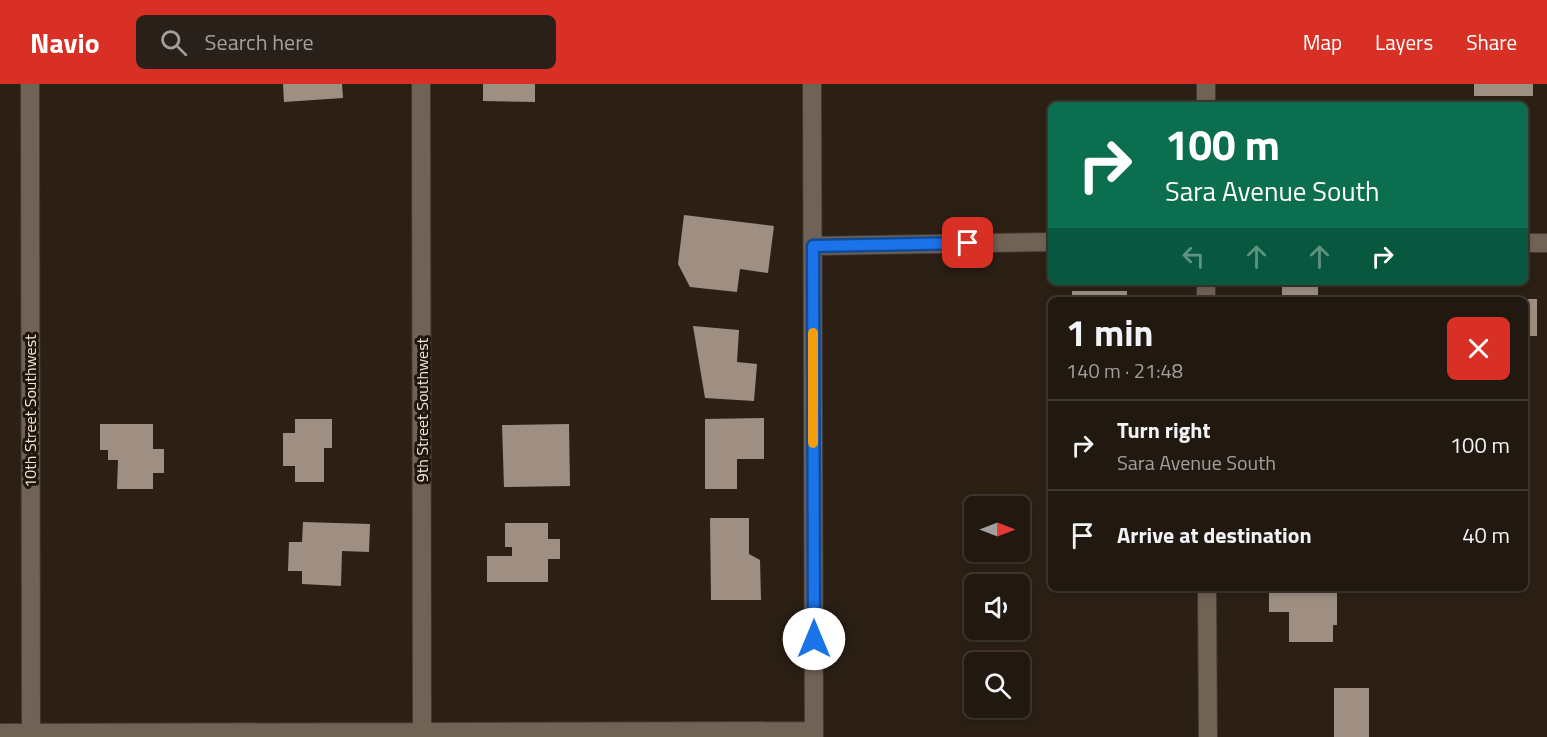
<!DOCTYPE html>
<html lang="en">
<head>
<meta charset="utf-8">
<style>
  body { margin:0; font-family:"Titillium Web",sans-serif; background:#292119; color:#f1f3f6; height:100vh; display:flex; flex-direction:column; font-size:22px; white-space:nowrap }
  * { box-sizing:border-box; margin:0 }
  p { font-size:20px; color:#a2a09f }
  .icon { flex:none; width:33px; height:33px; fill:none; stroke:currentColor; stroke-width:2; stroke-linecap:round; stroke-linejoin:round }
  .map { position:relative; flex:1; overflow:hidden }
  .sheet { position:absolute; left:1048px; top:213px; width:480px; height:294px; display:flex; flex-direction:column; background:#211810; border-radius:9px; box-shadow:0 3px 9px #0003,0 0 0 2px #3e3730 }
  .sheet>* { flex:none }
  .banner { position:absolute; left:1048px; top:18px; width:480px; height:183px; border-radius:9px; box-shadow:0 3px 9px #0003,0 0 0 2px #3e3730; background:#0b6e4f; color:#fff; overflow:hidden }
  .needle { width:39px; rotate:90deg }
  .controls { position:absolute; left:964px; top:412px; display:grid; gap:12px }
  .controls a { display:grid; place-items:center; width:66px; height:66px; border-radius:9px; background:#211810; box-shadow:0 3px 9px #0003,0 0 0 2px #3e3730; font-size:30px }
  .pin { position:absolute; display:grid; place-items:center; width:51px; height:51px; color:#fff; margin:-26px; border-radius:12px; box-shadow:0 3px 9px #0006 }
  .me { position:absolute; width:66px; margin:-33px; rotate:0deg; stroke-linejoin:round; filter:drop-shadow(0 0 4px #0008) }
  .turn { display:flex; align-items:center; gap:21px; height:126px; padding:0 18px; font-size:27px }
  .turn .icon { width:78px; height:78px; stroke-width:2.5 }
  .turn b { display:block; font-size:42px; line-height:51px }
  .lanes { display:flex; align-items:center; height:57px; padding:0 18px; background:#0003; justify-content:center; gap:30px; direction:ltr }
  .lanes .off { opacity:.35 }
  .round { display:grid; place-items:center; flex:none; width:63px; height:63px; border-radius:9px; background:#292119 }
  .head { display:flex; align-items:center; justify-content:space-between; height:102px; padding:0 18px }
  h1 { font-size:36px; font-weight:700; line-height:45px }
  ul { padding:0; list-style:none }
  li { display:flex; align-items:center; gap:18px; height:90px; padding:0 18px; border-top:2px solid #3e3730 }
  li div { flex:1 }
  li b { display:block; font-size:22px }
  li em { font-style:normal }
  header { display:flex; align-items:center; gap:36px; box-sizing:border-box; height:84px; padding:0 30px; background:#d93025; color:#fff }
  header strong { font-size:28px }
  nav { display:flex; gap:33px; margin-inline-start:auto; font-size:21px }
  .search { width:420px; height:54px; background:#292119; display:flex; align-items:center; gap:15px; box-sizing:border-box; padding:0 21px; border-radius:9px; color:#a2a09f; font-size:22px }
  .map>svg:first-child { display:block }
</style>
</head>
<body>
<header>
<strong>Navio</strong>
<div class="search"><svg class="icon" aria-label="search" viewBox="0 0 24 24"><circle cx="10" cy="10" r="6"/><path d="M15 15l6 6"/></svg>Search here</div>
<nav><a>Map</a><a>Layers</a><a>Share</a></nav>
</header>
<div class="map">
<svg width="1547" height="653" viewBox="0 0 1547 653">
  <rect width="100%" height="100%" fill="#2c2015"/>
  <path fill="#9f8f83" d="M283 0H342L343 14 284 18Z
    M483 0H535V18L483 17Z
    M1474 0H1533V12H1474Z
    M684 131 774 142 768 189 740 185 737 208 690 203 678 180Z
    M1282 201H1318V216H1282Z
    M1072 207H1127V216H1072Z
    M1537 215V252H1526V215Z
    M693 242 739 246 737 278 757 280 754 317 705 314Z
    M764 334V375H737V405H705V335Z
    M295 335H332V364H324V398H295V382H283V349H295Z
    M100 340H153V365H164V389H153V405H117L118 376H108V366H100Z
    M569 340 570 402 504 403 502 341Z
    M710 434H749V470L760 476 761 516H711Z
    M303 438 370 440 369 468 342 467 341 502 302 500V487H288L289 458H302Z
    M505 439H548V455H560V475H548V498H487V472H512V463H505Z
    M1269 504H1337V541H1333V558H1289V528H1269Z
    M1334 604H1369V653H1334Z"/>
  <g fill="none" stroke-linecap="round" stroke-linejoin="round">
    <g stroke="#443a33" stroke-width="20">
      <path id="street" d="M30 0 31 653
        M421 0 422 653
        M812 0 814 653
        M1206 0V21
        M1526 159H1547
        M813 162 1052 158
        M1206 198V216
        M1207 504 1208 653
        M0 649 814 647"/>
    </g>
    <use href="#street" stroke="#716256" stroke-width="18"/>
  </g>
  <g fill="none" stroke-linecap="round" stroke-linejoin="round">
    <g stroke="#114b97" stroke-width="15">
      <path id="route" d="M814 555 813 162 968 159"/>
    </g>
    <use href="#route" stroke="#1a73e8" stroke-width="10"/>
    <path stroke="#f59e0b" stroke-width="10" d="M813 249V359"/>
  </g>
  <g text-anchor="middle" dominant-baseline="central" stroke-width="6" stroke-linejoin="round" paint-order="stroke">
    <g font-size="16" fill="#efe7e0" stroke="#22160c">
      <text transform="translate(422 326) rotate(-90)">9th Street Southwest</text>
      <text transform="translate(30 327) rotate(-90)">10th Street Southwest</text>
    </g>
  </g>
</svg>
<div class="controls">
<a><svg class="needle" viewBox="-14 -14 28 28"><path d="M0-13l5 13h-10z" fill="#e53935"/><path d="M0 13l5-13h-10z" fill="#a2a09f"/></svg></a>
<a><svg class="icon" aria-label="sound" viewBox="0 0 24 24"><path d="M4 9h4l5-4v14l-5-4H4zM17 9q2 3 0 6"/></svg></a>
<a><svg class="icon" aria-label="search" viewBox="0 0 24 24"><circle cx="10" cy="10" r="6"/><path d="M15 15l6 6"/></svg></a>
</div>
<div class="pin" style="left:968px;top:159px;background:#d93025"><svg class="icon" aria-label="arrive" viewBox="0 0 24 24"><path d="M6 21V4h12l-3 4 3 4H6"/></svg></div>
<svg class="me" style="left:814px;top:555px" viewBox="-20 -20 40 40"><circle r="19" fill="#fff"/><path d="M0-13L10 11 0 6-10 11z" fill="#1a73e8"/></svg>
<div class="banner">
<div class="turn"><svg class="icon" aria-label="right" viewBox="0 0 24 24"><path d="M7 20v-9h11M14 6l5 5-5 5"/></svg><div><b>100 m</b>Sara Avenue South</div></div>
<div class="lanes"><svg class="icon off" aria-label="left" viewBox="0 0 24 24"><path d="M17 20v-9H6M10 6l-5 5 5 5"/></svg><svg class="icon off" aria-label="ahead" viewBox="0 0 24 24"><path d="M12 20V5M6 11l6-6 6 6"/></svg><svg class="icon off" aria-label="ahead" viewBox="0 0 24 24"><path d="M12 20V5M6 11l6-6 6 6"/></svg><svg class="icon" aria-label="right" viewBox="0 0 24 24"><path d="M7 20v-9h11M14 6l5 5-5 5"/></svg></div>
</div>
<section class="sheet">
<div class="head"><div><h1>1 min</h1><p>140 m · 21:48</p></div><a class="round" style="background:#d93025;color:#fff"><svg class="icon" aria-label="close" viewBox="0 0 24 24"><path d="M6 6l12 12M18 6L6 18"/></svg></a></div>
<ul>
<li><svg class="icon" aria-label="right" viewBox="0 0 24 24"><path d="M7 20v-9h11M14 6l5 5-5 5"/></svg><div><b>Turn right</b><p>Sara Avenue South</p></div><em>100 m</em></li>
<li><svg class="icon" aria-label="arrive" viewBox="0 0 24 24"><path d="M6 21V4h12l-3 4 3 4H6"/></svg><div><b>Arrive at destination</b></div><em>40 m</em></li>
</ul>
</section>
</div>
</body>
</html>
